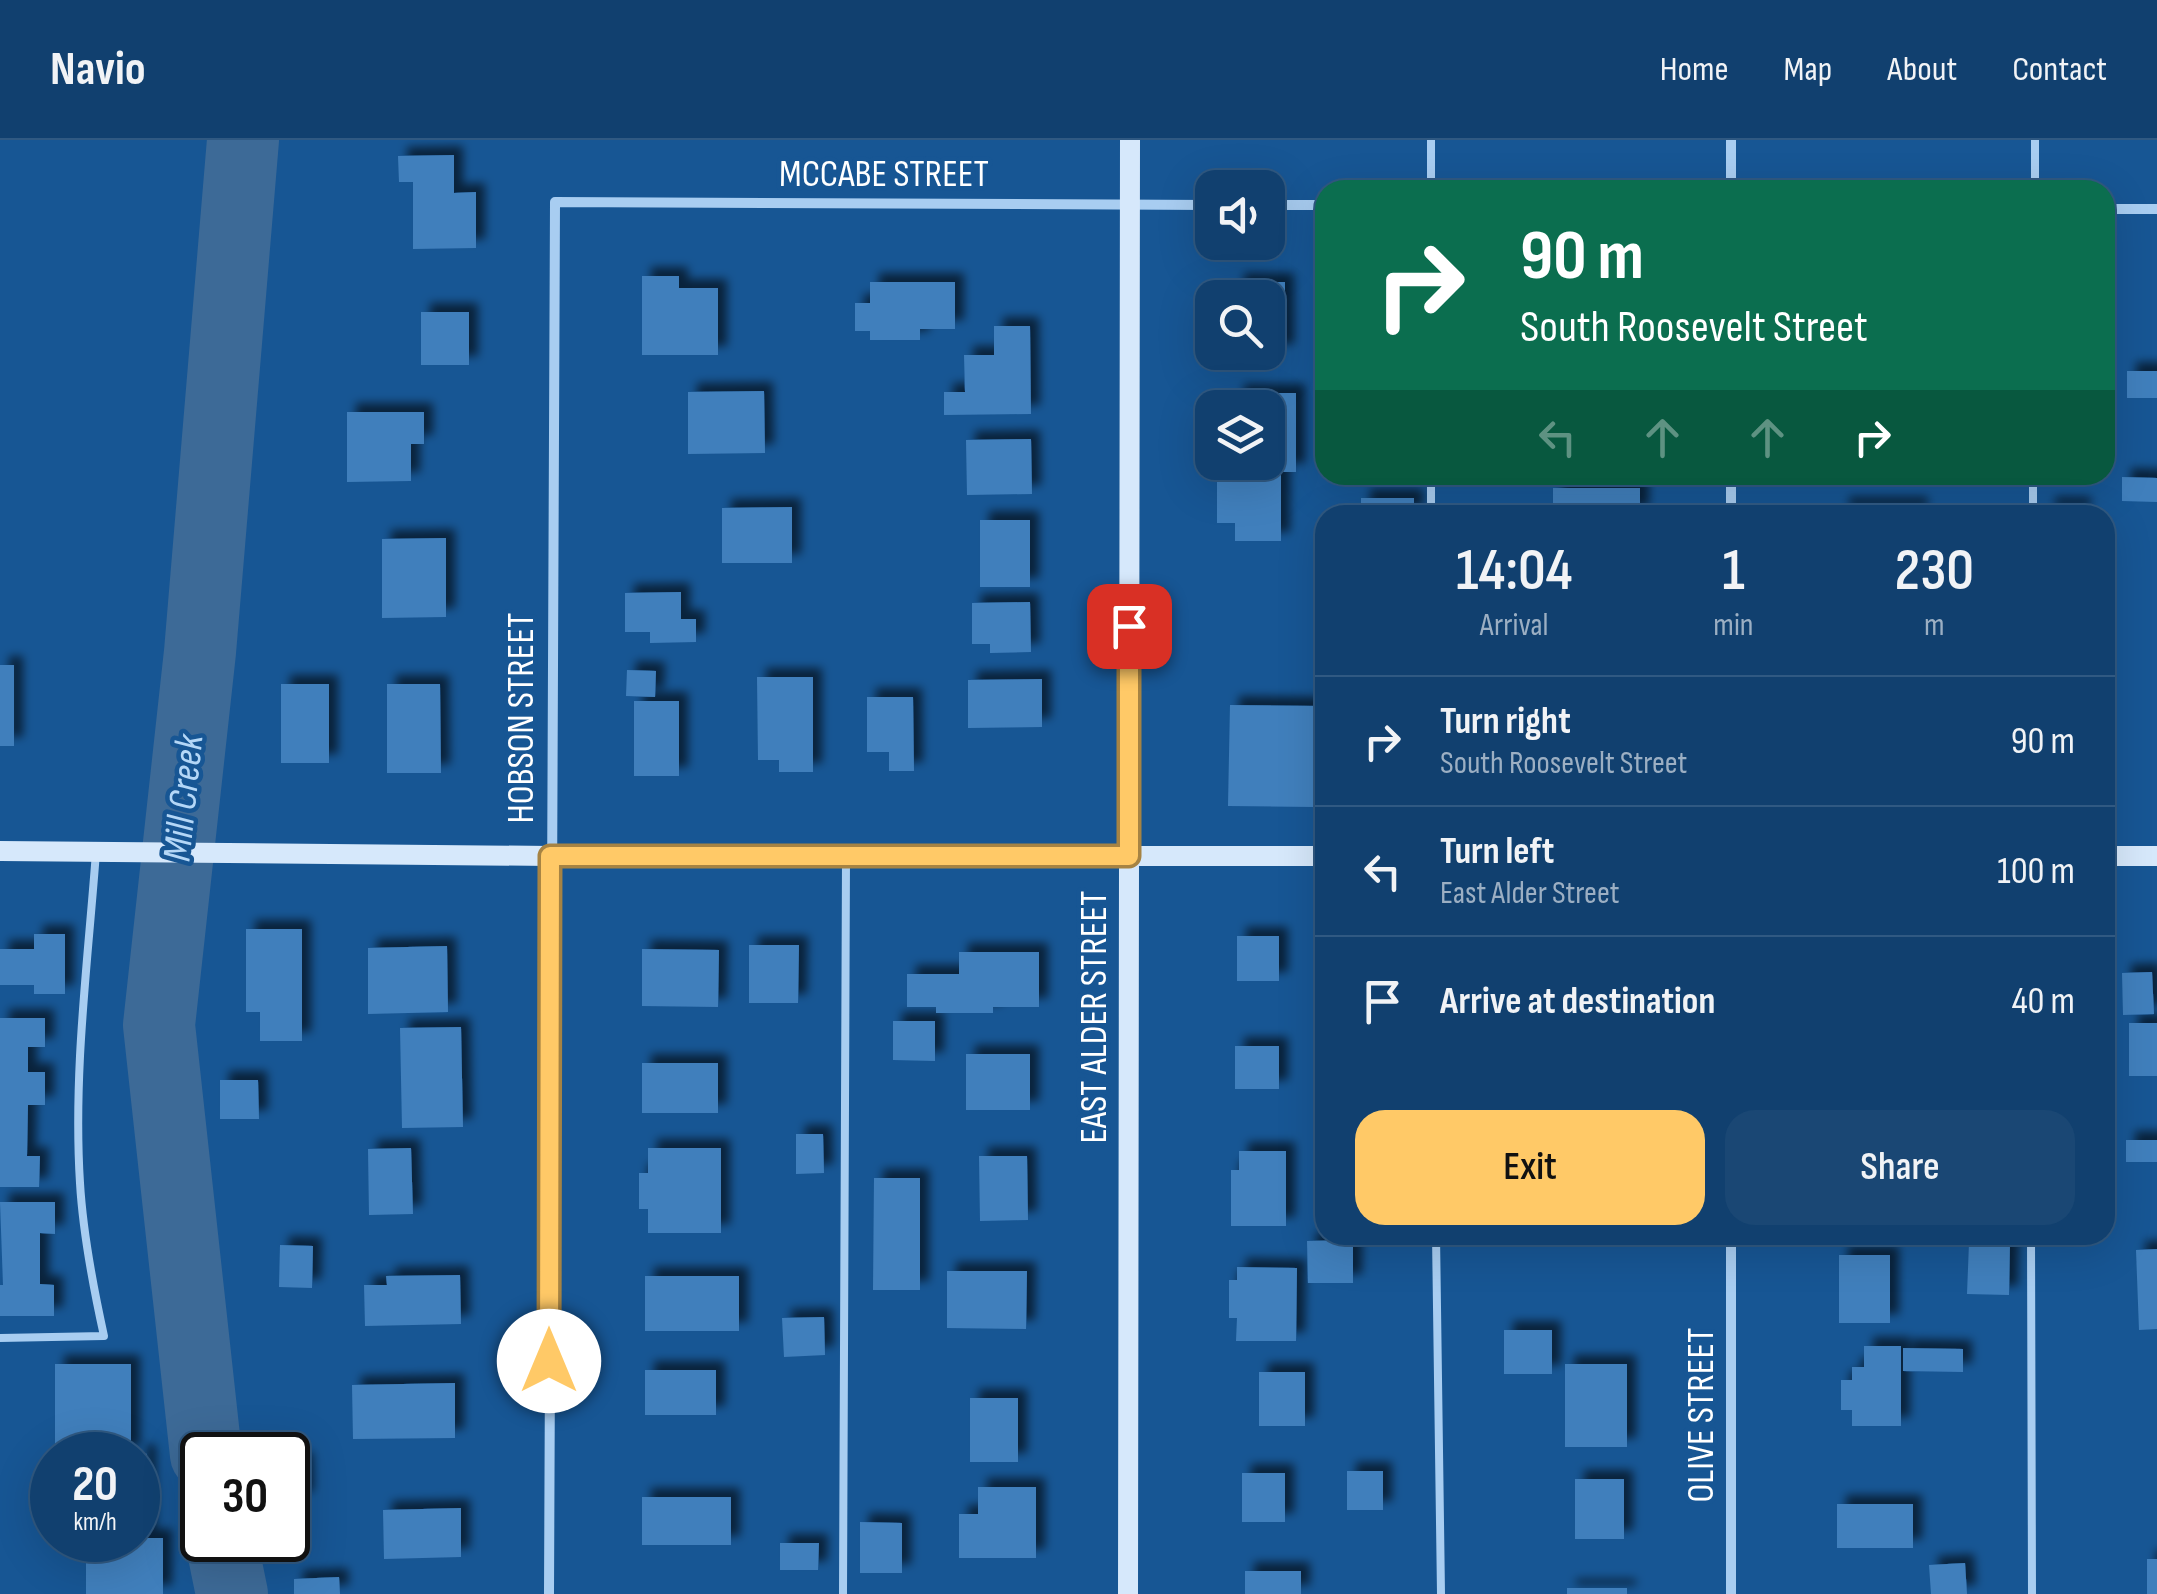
<!DOCTYPE html>
<html lang="en">
<head>
<meta charset="utf-8">
<style>
  body { margin:0; font-family:"Sofia Sans Condensed",sans-serif; background:#1a4774; color:#f1f3f6; height:100vh; display:flex; flex-direction:column; font-size:38px; white-space:nowrap }
  * { box-sizing:border-box; margin:0 }
  p { font-size:32px; color:#9cafc3 }
  .icon { flex:none; width:55px; height:55px; fill:none; stroke:currentColor; stroke-width:2; stroke-linecap:round; stroke-linejoin:round }
  .map { position:relative; flex:1; overflow:hidden }
  .details { position:absolute; left:1315px; top:365px; width:800px; height:740px; display:flex; flex-direction:column; background:#11406f; border-radius:30px; box-shadow:0 10px 40px #0002,0 0 0 2px #305982 }
  .details>* { flex:none }
  .top-card { position:absolute; left:1315px; top:40px; width:800px; height:305px; border-radius:30px; box-shadow:0 10px 40px #0002,0 0 0 2px #305982; background:#0b6e4f; color:#fff; overflow:hidden }
  .buttons { position:absolute; left:1195px; top:30px; display:grid; gap:20px }
  .buttons a { display:grid; place-items:center; width:90px; height:90px; border-radius:20px; background:#11406f; box-shadow:0 10px 40px #0002,0 0 0 2px #305982; font-size:50px }
  .speed { position:absolute; left:30px; top:1292px; display:flex; gap:20px; font-size:50px; font-weight:700; text-align:center }
  .speed>* { display:grid; place-content:center; width:130px; height:130px; border-radius:50%; background:#11406f; box-shadow:0 10px 40px #0002,0 0 0 2px #305982; line-height:1 }
  .speed small { font-size:25px; font-weight:400 }
  .speed .limit { border:5px solid #111; border-radius:15px; background:#fff; color:#111 }
  .pin { position:absolute; display:grid; place-items:center; width:85px; height:85px; color:#fff; margin:-42px; border-radius:20px; box-shadow:0 5px 15px #0006 }
  .me { position:absolute; width:110px; margin:-55px; rotate:0deg; stroke-linejoin:round; filter:drop-shadow(0 0 8px #0008) }
  .turn { display:flex; align-items:center; gap:35px; height:210px; padding:0 40px; font-size:45px }
  .turn .icon { width:130px; height:130px; stroke-width:2.5 }
  .turn b { display:block; font-size:70px; line-height:85px }
  .lanes { display:flex; align-items:center; height:95px; padding:0 40px; background:#0003; justify-content:center; gap:50px; direction:ltr }
  .lanes .off { opacity:.35 }
  .eta { display:flex; justify-content:space-evenly; align-items:center; height:170px; text-align:center }
  .eta b { font-size:60px; font-weight:600; line-height:70px }
  .action { display:flex; gap:20px; margin-top:auto; padding:20px 40px }
  .action a { flex:1; height:115px; border-radius:30px; background:#ffc967; color:#111; font-size:40px; font-weight:600; line-height:115px; text-align:center }
  .action a+a { background:#1a4774; color:#f1f3f6 }
  ul { padding:0; list-style:none }
  li { display:flex; align-items:center; gap:30px; height:130px; padding:0 40px; border-top:2px solid #305982 }
  li div { flex:1 }
  li b { display:block; font-size:38px }
  li em { font-style:normal }
  header { display:flex; align-items:center; gap:60px; box-sizing:border-box; height:140px; padding:0 50px; background:#11406f; border-bottom:2px solid #305982 }
  header strong { font-size:48px }
  nav { display:flex; gap:55px; margin-inline-start:auto; font-size:35px }
  .map>svg:first-child { display:block }
</style>
</head>
<body>
<header>
<strong>Navio</strong>
<nav><a>Home</a><a>Map</a><a>About</a><a>Contact</a></nav>
</header>
<div class="map">
<svg width="2157" height="1454" viewBox="0 0 2157 1454">
  <defs>
    <filter id="shadow"><feDropShadow dx="9" dy="-9" stdDeviation="5" flood-color="#0009"/></filter>
  </defs>
  <rect width="100%" height="100%" fill="#175694"/>
  <g fill="none" stroke-linecap="round" stroke-linejoin="round">
    <path stroke="#3d6a97" stroke-width="72" d="M206 1315 159 885 200 512 243 0
      M221 1400 232 1454"/>
  </g>
  <path fill="#407fbc" filter="url(#shadow)" d="M454 15V53L476 52V108L413 109V42H399L398 16Z
    M642 136H679V148H718V215H642Z
    M870 142H955V189H920V200H870V191H855V163H870Z
    M1235 142H1285V213H1268V158H1235Z
    M421 172H469V225H421Z
    M994 186H1030L1031 274 944 275V252H965L964 215H994Z
    M2127 231H2157V258H2127Z
    M764 251 765 313 688 314V252Z
    M1235 253H1296V332H1281V401H1235V383H1217V322H1268V268H1235Z
    M347 272H424V304H411V341L347 342Z
    M1031 299 1032 354 967 355 966 300Z
    M2122 337 2157 338V362L2122 361Z
    M1553 348H1640V375H1553Z
    M1361 358H1414V375H1361Z
    M1840 366H1919V375H1840Z
    M2046 366H2082V375H2046Z
    M792 367V423H722V368Z
    M980 380H1030V447H980Z
    M446 398V477L382 478V399Z
    M681 452V479H696V502L650 503V492H625V453Z
    M1030 462 1031 512 990 513V504H972V463Z
    M0 525H14V606H0Z
    M627 530 656 531 655 557 626 556Z
    M757 537H813V632H779V620H758Z
    M1042 539V587L968 588V540Z
    M281 544H329V623H281Z
    M387 544H440L441 633H387Z
    M867 557H913L914 631H889V612H867Z
    M634 561H679V636H634Z
    M1230 565 1318 566 1316 667 1228 666Z
    M246 789H302V901H260V872H246Z
    M34 794H65V854H34V845H0V809H34Z
    M1237 796H1279V841H1237Z
    M749 805H799L798 863H749Z
    M447 806 448 872 368 874V808Z
    M642 809 719 810 718 867 642 866Z
    M959 812H1039V867H993V873H936V867H907V834H959Z
    M2152 832 2154 874 2123 875 2122 833Z
    M0 878H45V907H28V932H45V965H28L27 1016H40L39 1047H0Z
    M893 881H935V921L893 920Z
    M2129 883H2157V936H2129Z
    M461 887 463 987 402 988 400 888Z
    M1235 906H1279V949H1235Z
    M966 914H1030V970H966Z
    M642 923H718V973H642Z
    M220 940H258L259 979H220Z
    M796 994H823L824 1033 796 1034Z
    M2126 1000H2157V1022H2126Z
    M411 1008 413 1074 369 1075 368 1009Z
    M648 1008H721V1093H648V1069H639V1033H648Z
    M1239 1011H1286V1086H1231V1030H1239Z
    M979 1016H1027L1028 1080 980 1081Z
    M874 1038H920V1150H873Z
    M0 1062H55V1094L40 1093V1144L54 1145V1176H0V1145H3Z
    M1353 1100V1143H1308L1307 1101Z
    M1969 1103H2010L2009 1155 1967 1154Z
    M280 1105 313 1106 312 1148 279 1147Z
    M2157 1109V1189L2139 1190 2136 1110Z
    M1839 1115H1890V1183H1839Z
    M1237 1127 1297 1128 1296 1201H1236L1237 1178H1229V1140H1237Z
    M947 1131H1027L1026 1189 947 1188Z
    M460 1135 461 1184 365 1186 364 1145H387L386 1136Z
    M645 1136H739V1191H645Z
    M824 1177 825 1215 784 1217 782 1178Z
    M1504 1190H1552V1234H1504Z
    M1864 1206H1901V1286H1852V1270H1841V1240H1852V1227H1864Z
    M1903 1208 1963 1209V1232L1903 1231Z
    M55 1224H131V1315L55 1313Z
    M1565 1224H1627V1307H1565Z
    M645 1230H716V1275H645Z
    M1259 1232H1305V1286H1259Z
    M455 1243V1298L353 1299 352 1245Z
    M970 1258H1018V1322H970Z
    M138 1313 147 1314V1398H163V1454H86V1400H138Z
    M304 1321 305 1360 288 1361V1322Z
    M1347 1331H1383V1370H1347Z
    M1242 1333H1285V1382H1242Z
    M1575 1339H1624V1399H1575Z
    M978 1347H1036V1418H959V1374H978Z
    M642 1357H731V1405H642Z
    M1837 1364H1913V1408H1837Z
    M461 1368V1417L384 1419 383 1370Z
    M860 1382 902 1383V1433H860Z
    M780 1403H819L818 1430H780Z
    M2147 1419H2157V1454H2147Z
    M1965 1423 1967 1454H1931L1929 1425Z
    M1245 1431H1301V1454H1245Z
    M339 1437 340 1454H294V1439Z
    M1567 1448H1627V1454H1567Z"/>
  <g fill="none" stroke-linecap="round" stroke-linejoin="round">
    <path stroke="#a8cdf1" stroke-width="8" d="M1431 0V50
      M2035 0V50
      M1431 335V375
      M2033 375V335
      M1436 1095 1441 1454
      M2031 1095 2032 1454
      M0 1198 104 1196C93 1146 83 1095 80 1043 73 933 88 821 96 712
      M843 1454 846 719"/>
    <path stroke="#a8cdf1" stroke-width="10" d="M1731 0V50
      M1268 65H1325
      M2105 69H2157
      M1731 335V375
      M1731 1095V1454
      M549 1454 555 62 1212 65"/>
    <path stroke="#d6e8fb" stroke-width="20" d="M0 711 550 716H1325
      M2105 716H2157
      M1128 1454 1130 0"/>
  </g>
  <g fill="none" stroke-linecap="round" stroke-linejoin="round">
    <g stroke="#a68343" stroke-width="25">
      <path id="route" d="M549 1221 550 716H1129V486"/>
    </g>
    <use href="#route" stroke="#ffc967" stroke-width="18"/>
  </g>
  <g text-anchor="middle" dominant-baseline="central" stroke-width="9" stroke-linejoin="round" paint-order="stroke">
    <g font-size="38" fill="#fff" stroke="#175694">
      <text x="884" y="34">MCCABE STREET</text>
      <text transform="translate(521 578) rotate(-90)">HOBSON STREET</text>
      <text transform="translate(1094 877) rotate(-90)">EAST ALDER STREET</text>
      <text transform="translate(1701 1275) rotate(-90)">OLIVE STREET</text>
    </g>
    <g font-size="40" font-style="italic" fill="#b4d7f7" stroke="#175694">
      <text transform="translate(184 658) rotate(-84)">Mill Creek</text>
    </g>
  </g>
</svg>
<div class="buttons">
<a><svg class="icon" aria-label="sound" viewBox="0 0 24 24"><path d="M4 9h4l5-4v14l-5-4H4zM17 9q2 3 0 6"/></svg></a>
<a><svg class="icon" aria-label="search" viewBox="0 0 24 24"><circle cx="10" cy="10" r="6"/><path d="M15 15l6 6"/></svg></a>
<a><svg class="icon" aria-label="layers" viewBox="0 0 24 24"><path d="M12 4l9 5-9 5-9-5zM3 14l9 5 9-5"/></svg></a>
</div>
<div class="speed"><div>20<small>km/h</small></div><div class="limit">30</div></div>
<div class="pin" style="left:1129px;top:486px;background:#d93025"><svg class="icon" aria-label="arrive" viewBox="0 0 24 24"><path d="M6 21V4h12l-3 4 3 4H6"/></svg></div>
<svg class="me" style="left:549px;top:1221px" viewBox="-20 -20 40 40"><circle r="19" fill="#fff"/><path d="M0-13L10 11 0 6-10 11z" fill="#ffc967"/></svg>
<div class="top-card">
<div class="turn"><svg class="icon" aria-label="right" viewBox="0 0 24 24"><path d="M7 20v-9h11M14 6l5 5-5 5"/></svg><div><b>90 m</b>South Roosevelt Street</div></div>
<div class="lanes"><svg class="icon off" aria-label="left" viewBox="0 0 24 24"><path d="M17 20v-9H6M10 6l-5 5 5 5"/></svg><svg class="icon off" aria-label="ahead" viewBox="0 0 24 24"><path d="M12 20V5M6 11l6-6 6 6"/></svg><svg class="icon off" aria-label="ahead" viewBox="0 0 24 24"><path d="M12 20V5M6 11l6-6 6 6"/></svg><svg class="icon" aria-label="right" viewBox="0 0 24 24"><path d="M7 20v-9h11M14 6l5 5-5 5"/></svg></div>
</div>
<section class="details">
<div class="eta">
<div><b>14:04</b><p>Arrival</p></div>
<div><b>1</b><p>min</p></div>
<div><b>230</b><p>m</p></div>
</div>
<ul>
<li><svg class="icon" aria-label="right" viewBox="0 0 24 24"><path d="M7 20v-9h11M14 6l5 5-5 5"/></svg><div><b>Turn right</b><p>South Roosevelt Street</p></div><em>90 m</em></li>
<li><svg class="icon" aria-label="left" viewBox="0 0 24 24"><path d="M17 20v-9H6M10 6l-5 5 5 5"/></svg><div><b>Turn left</b><p>East Alder Street</p></div><em>100 m</em></li>
<li><svg class="icon" aria-label="arrive" viewBox="0 0 24 24"><path d="M6 21V4h12l-3 4 3 4H6"/></svg><div><b>Arrive at destination</b></div><em>40 m</em></li>
</ul>
<div class="action"><a>Exit</a><a>Share</a></div>
</section>
</div>
</body>
</html>
